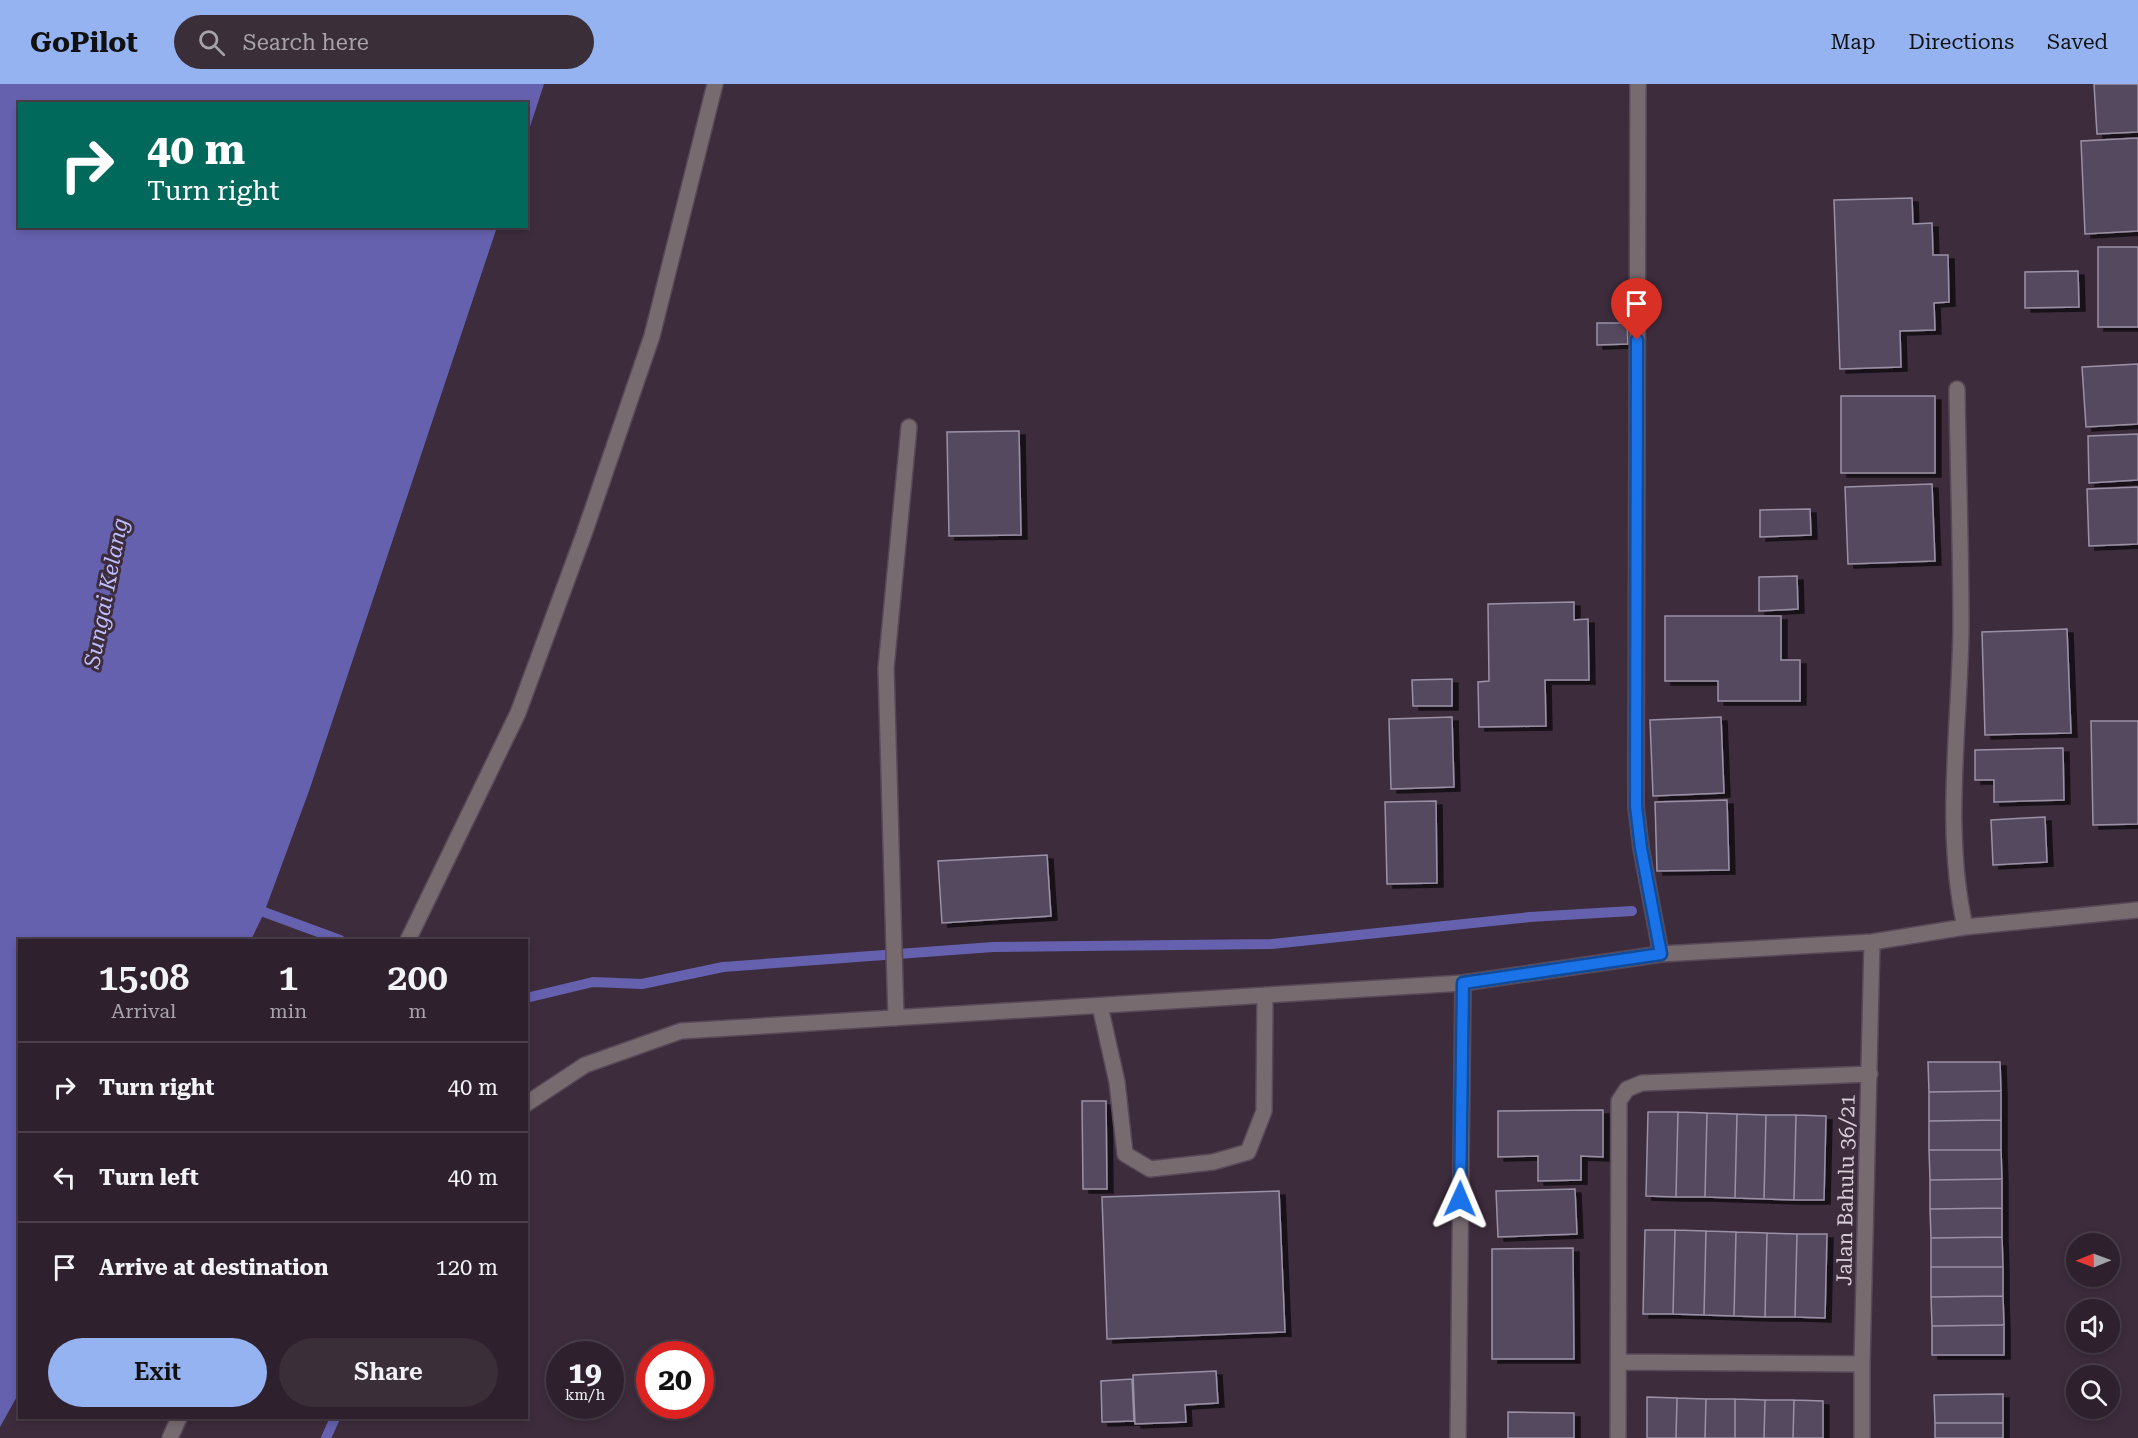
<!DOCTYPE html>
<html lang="en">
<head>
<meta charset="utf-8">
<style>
  body { margin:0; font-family:"Roboto Serif",serif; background:#3a2e39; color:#f1f3f6; height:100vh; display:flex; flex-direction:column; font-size:22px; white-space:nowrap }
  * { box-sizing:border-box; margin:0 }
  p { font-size:20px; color:#a7a3aa }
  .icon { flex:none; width:33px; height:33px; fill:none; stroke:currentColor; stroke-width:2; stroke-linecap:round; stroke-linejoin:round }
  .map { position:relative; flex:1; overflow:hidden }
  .drawer { position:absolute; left:18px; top:855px; width:510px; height:480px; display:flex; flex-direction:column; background:#2e212d; border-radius:0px; box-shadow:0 3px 9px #0003,0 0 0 2px #493e49 }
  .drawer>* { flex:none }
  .banner { position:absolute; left:18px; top:18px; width:510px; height:126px; border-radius:0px; box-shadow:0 3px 9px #0003,0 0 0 2px #493e49; background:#00695c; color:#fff; overflow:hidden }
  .needle { width:39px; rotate:269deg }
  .tools { position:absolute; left:2066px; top:1149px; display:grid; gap:12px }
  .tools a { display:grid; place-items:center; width:54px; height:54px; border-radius:50%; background:#2e212d; box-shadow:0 3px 9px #0003,0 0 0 2px #493e49; font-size:30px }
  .speed { position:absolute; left:546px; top:1257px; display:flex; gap:12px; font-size:30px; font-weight:700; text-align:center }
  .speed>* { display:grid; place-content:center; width:78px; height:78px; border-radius:50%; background:#2e212d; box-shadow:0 3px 9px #0003,0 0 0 2px #493e49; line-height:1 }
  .speed small { font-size:15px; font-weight:400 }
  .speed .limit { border:9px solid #d22; background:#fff; color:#111 }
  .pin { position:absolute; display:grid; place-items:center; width:51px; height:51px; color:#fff; margin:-62px -26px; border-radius:50% 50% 50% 0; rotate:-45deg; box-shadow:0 0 6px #0007 }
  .pin .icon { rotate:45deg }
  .me { position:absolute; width:66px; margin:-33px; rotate:1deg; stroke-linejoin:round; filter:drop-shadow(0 0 4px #0008) }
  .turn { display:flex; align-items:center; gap:21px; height:126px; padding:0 30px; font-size:27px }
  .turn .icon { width:78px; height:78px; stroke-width:2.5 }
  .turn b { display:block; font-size:42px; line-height:51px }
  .eta { display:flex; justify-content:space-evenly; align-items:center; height:102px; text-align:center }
  .eta b { font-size:36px; font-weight:600; line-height:42px }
  .action { display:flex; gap:12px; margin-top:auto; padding:12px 30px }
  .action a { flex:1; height:69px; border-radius:36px; background:#95b2f1; color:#111; font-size:24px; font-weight:600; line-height:69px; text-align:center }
  .action a+a { background:#3a2e39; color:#f1f3f6 }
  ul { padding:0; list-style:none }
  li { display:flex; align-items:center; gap:18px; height:90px; padding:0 30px; border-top:2px solid #493e49 }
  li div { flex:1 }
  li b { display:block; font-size:22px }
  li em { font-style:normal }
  header { display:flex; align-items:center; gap:36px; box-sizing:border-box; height:84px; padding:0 30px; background:#95b2f1; color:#111 }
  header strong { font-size:28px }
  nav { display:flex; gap:33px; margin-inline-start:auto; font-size:21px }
  .search { width:420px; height:54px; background:#3a2e39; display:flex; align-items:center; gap:15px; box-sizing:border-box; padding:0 21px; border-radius:33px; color:#a7a3aa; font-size:22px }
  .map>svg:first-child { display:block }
</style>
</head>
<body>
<header>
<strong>GoPilot</strong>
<div class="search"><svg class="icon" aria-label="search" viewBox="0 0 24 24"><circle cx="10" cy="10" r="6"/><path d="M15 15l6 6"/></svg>Search here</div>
<nav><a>Map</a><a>Directions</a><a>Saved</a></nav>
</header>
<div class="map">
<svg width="2138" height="1354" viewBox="0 0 2138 1354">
  <defs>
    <filter id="shadow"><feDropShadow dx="6" dy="4" stdDeviation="0" flood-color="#0009"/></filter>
  </defs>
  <rect width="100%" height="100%" fill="#3d2c3c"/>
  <path fill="#6561ae" d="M0 0H544L527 52 526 20H20V142L497 143 309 707 264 829 251 856H20V1307L0 1343Z"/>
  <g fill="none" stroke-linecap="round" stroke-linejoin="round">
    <path stroke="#6561ae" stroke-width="10" d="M253 824 340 856
      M526 914 593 898 642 900 723 883 993 863 1272 860 1530 833 1632 827
      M326 1354 335 1334"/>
  </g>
  <path fill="#544a5e" stroke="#9b91a7" stroke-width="1.5" filter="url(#shadow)" d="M2094 0H2138V48L2097 50Z
    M2138 54V147L2085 150 2081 57Z
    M1912 114 1913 140 1932 139 1933 171H1948L1949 218 1934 219 1935 246 1900 247 1901 283 1840 285 1834 116Z
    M2098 163H2138V243H2098Z
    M2078 187 2079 223 2025 224V188Z
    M1597 239H1627L1628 260 1597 261Z
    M2138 280V340L2086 343 2082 283Z
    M1841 312H1935V389H1841Z
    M1019 347 1021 451 949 452 947 348Z
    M2138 350V396L2089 399 2088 352Z
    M1932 400 1935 477 1848 480 1845 403Z
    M2138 403V460L2089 462 2087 405Z
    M1810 425 1811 451 1760 453V426Z
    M1797 492 1798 525 1759 527V493Z
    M1574 518V536L1588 535 1589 596H1545L1546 642 1479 643 1478 598 1489 597 1488 520Z
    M1665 532H1781V576H1800V617H1718V597H1665Z
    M2067 545 2071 649 1985 651 1982 548Z
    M1452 595V622H1413L1412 596Z
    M1452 633 1454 703 1391 705 1389 635Z
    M1721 633 1724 709 1653 712 1650 636Z
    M2091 637H2138V740L2093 741Z
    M2063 664 2064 716 1994 718V696H1975V666Z
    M1727 716 1729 786 1657 787 1655 718Z
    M1436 717 1437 799 1387 800 1385 718Z
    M2045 733 2047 778 1993 781 1991 736Z
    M1047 771 1051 832 942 839 938 777Z
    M1928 978H2000L2001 1007 1929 1008Z
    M2001 1007V1036L1929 1037V1008Z
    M1082 1017H1106L1107 1105H1083Z
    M1603 1026V1073L1581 1072V1096L1538 1097V1072L1498 1073V1027Z
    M1648 1028H1678L1676 1113 1646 1112Z
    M1678 1028 1707 1029 1705 1113H1676Z
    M1707 1029 1737 1030 1735 1114 1705 1113Z
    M1737 1030 1766 1031 1764 1115 1735 1114Z
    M1766 1031H1796L1794 1116 1764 1115Z
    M1796 1031 1826 1032 1824 1116H1794Z
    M2001 1036V1066H1929V1037Z
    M1929 1066H2001L2002 1095 1930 1096Z
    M2002 1095V1124L1930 1125V1096Z
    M1575 1105 1577 1150 1498 1153 1496 1107Z
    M1279 1107 1285 1248 1107 1255 1102 1113Z
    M2002 1124V1153L1931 1154 1930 1125Z
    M1645 1146H1675L1673 1230H1643Z
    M1675 1146 1706 1147 1704 1231 1673 1230Z
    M1706 1147 1736 1148 1734 1232 1704 1231Z
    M1736 1148 1767 1149 1765 1233 1734 1232Z
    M1767 1149 1797 1150 1795 1233H1765Z
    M1797 1150H1827L1825 1234 1795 1233Z
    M2002 1153 2003 1183H1931V1154Z
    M1573 1164 1574 1275H1492V1165Z
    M1931 1183H2003V1212L1931 1213Z
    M2003 1212 2004 1241 1932 1242 1931 1213Z
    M2004 1241V1271H1932V1242Z
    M1216 1287 1218 1319 1185 1321 1186 1338 1135 1340 1133 1291Z
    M1132 1295 1134 1337 1102 1338 1101 1297Z
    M2003 1310V1339H1935L1934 1311Z
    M1647 1313 1677 1314 1676 1354H1647Z
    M1677 1314 1706 1315 1705 1354H1676Z
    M1706 1315H1735V1354H1705Z
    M1735 1315 1765 1316 1764 1354H1735Z
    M1765 1316H1794L1793 1354H1764Z
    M1794 1316 1823 1317V1354H1793Z
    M1508 1328 1574 1329V1354H1508Z
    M1935 1339H2003V1354H1935Z"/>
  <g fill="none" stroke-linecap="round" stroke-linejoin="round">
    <g stroke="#594958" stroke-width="18">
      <path id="minor" d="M1638 0 1636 722 1641 764 1661 870
        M1957 305C1958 384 1961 463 1961 542 1960 642 1943 744 1965 843
        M408 856 518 629 584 450 652 252 715 0
        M1100 922 1117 998 1125 1070 1150 1085 1213 1078 1248 1068 1264 1027 1265 911
        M896 934 886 584 909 343
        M526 1020 585 981 681 947 1463 899 1661 870 1872 858 1965 843 2138 826
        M1618 1278 1862 1280
        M170 1354 179 1334
        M1458 1354 1463 899
        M1618 1354 1619 1017 1627 1005 1642 999 1870 990
        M1862 1354V1280L1872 858"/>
    </g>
    <use href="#minor" stroke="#776b70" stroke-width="15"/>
  </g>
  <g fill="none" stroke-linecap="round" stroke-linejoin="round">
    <g stroke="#114b97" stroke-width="15">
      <path id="route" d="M1460 1115 1463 899 1661 870 1641 764 1636 722 1637 256"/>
    </g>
    <use href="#route" stroke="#1a73e8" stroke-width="10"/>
  </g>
  <g text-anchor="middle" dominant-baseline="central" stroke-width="6" stroke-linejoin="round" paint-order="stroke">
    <g font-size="21" fill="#d9ced8" stroke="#3d2c3c">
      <text transform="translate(1846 1106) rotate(-89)">Jalan Bahulu 36/21</text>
    </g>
    <g font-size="22" font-style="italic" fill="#bfbfff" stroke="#3d2c3c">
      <text transform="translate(106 509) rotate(-79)">Sungai Kelang</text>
    </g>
  </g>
</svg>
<div class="tools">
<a><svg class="needle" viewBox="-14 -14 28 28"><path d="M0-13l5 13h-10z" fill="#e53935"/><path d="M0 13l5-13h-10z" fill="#a7a3aa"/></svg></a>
<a><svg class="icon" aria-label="sound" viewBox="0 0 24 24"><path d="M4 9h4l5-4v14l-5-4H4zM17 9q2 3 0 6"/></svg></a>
<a><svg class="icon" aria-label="search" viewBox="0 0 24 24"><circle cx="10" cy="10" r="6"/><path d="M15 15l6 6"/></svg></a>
</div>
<div class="speed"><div>19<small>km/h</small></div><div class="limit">20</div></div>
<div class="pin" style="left:1637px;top:256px;background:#d93025"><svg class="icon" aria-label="arrive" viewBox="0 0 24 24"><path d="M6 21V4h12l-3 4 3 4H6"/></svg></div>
<svg class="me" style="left:1460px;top:1115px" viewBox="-20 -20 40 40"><path d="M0-17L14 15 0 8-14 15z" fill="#1a73e8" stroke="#fff" stroke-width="4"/></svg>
<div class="banner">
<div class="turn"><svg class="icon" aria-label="right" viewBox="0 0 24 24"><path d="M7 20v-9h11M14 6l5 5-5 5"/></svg><div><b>40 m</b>Turn right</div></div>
</div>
<section class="drawer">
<div class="eta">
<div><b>15:08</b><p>Arrival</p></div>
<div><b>1</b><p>min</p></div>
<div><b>200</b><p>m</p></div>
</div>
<ul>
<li><svg class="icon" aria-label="right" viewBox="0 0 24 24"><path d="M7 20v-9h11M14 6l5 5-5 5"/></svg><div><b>Turn right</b></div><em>40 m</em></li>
<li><svg class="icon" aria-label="left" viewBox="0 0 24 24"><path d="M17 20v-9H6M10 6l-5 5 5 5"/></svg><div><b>Turn left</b></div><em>40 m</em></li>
<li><svg class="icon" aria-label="arrive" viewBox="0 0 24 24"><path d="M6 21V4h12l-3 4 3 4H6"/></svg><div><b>Arrive at destination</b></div><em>120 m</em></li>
</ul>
<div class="action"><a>Exit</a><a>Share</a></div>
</section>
</div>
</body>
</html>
